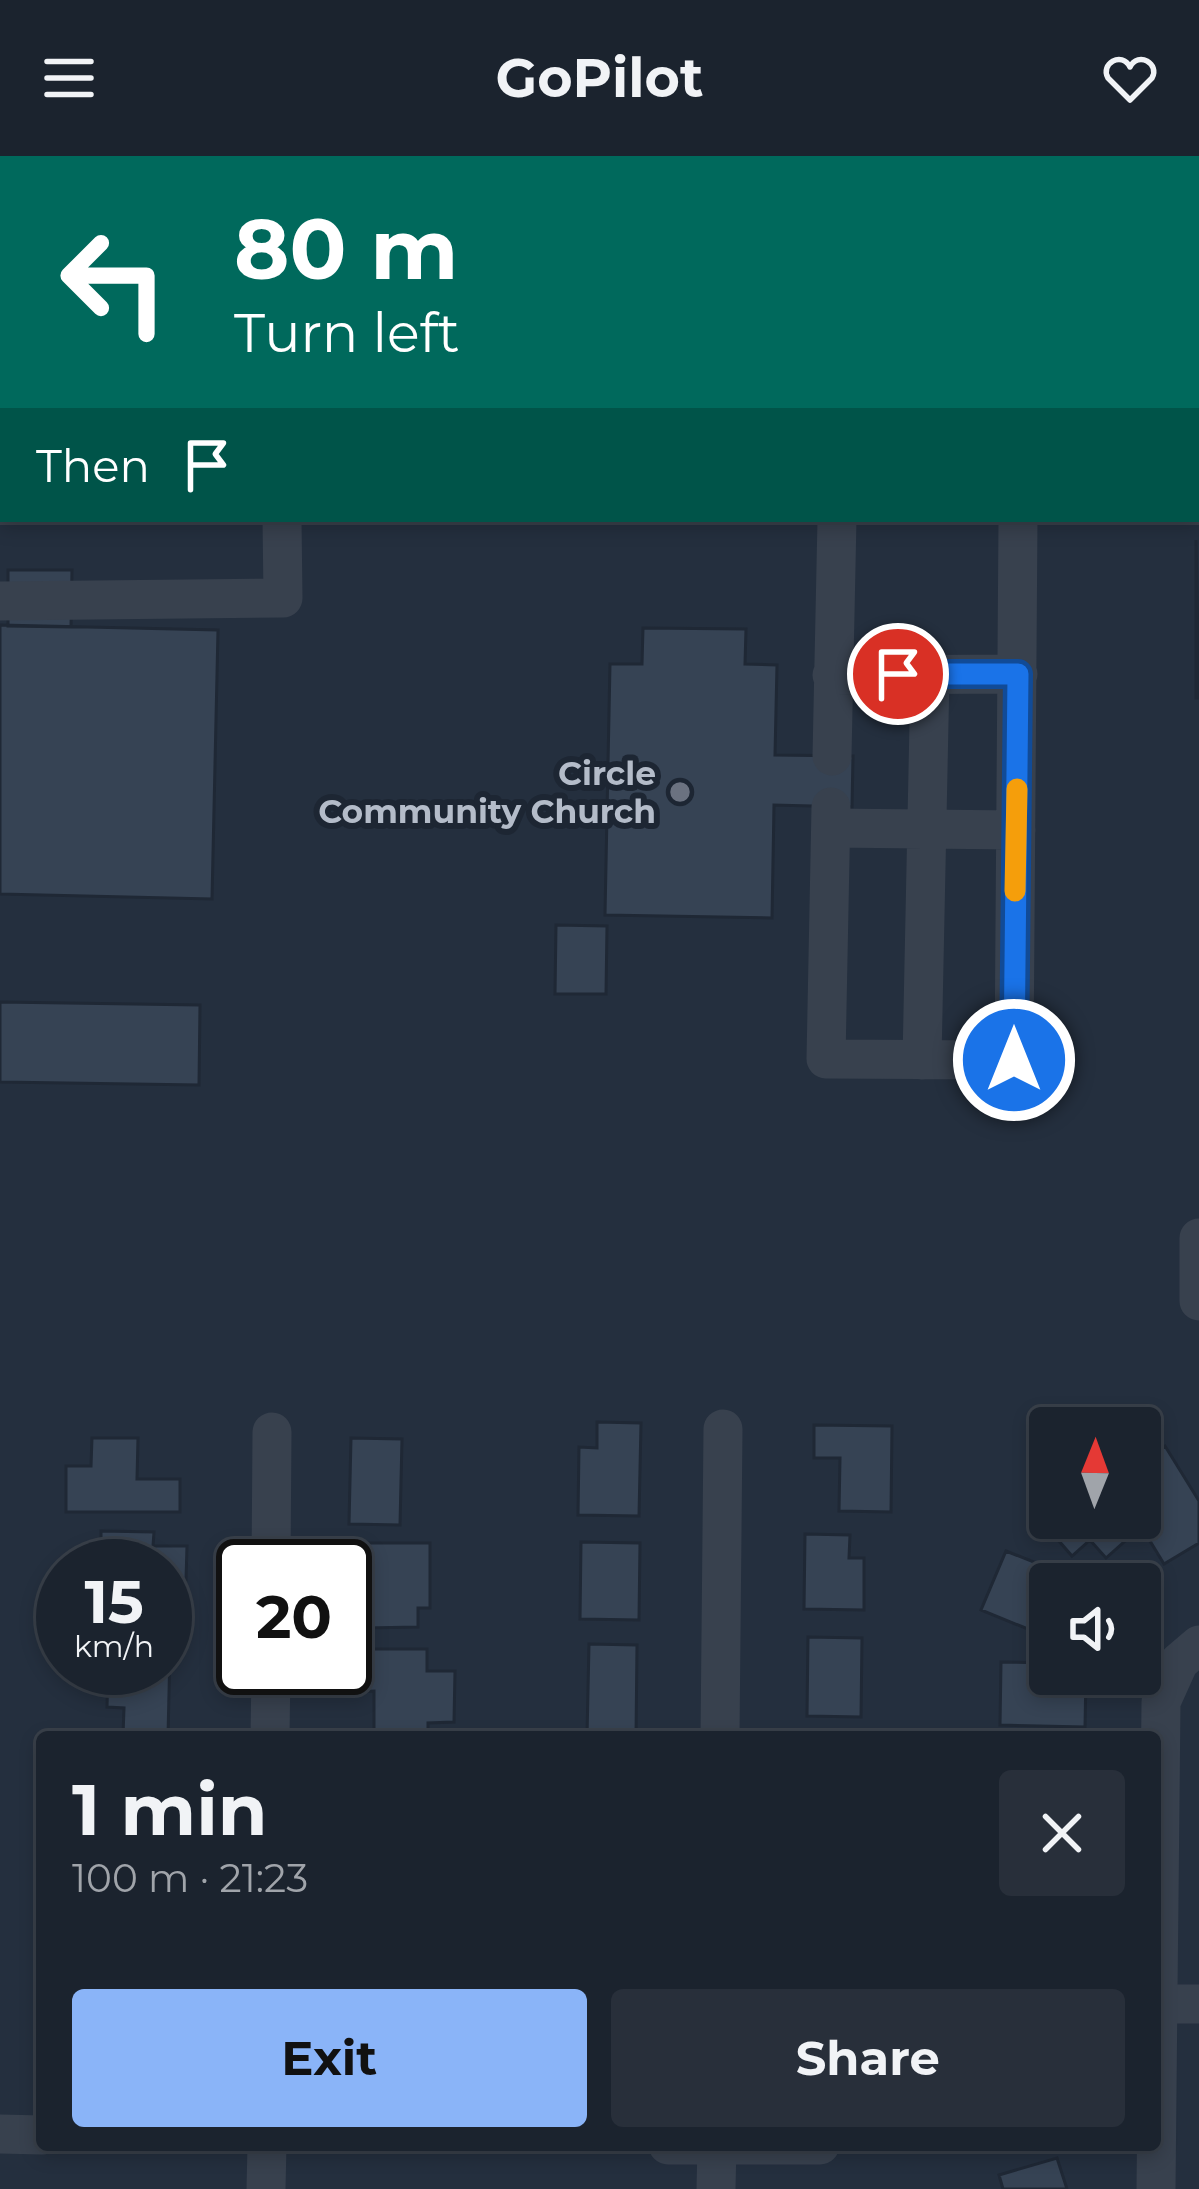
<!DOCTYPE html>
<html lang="en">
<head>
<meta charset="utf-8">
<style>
  body { margin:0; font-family:Montserrat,sans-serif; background:#282f3a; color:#f1f3f6; height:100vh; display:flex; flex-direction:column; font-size:45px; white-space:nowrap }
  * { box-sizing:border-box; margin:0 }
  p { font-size:39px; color:#a0a4aa }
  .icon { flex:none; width:66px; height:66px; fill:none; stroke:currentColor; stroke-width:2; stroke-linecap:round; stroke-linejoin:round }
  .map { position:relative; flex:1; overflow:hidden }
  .panel { position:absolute; left:36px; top:1575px; width:1125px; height:420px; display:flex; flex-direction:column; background:#1b232e; border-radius:12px; box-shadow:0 6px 18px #0003,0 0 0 3px #39404a }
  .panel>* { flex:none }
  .banner { position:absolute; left:0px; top:0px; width:1200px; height:366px; box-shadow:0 6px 18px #0003,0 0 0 3px #39404a; background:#00695c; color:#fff; overflow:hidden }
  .needle { width:78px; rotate:1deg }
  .tools { position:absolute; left:1029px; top:1251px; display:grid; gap:24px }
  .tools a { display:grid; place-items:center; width:132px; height:132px; border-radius:12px; background:#1b232e; box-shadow:0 6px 18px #0003,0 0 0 3px #39404a; font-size:60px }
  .speed { position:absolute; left:36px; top:1383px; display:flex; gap:24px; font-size:60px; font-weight:700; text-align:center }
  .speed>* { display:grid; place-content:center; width:156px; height:156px; border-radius:50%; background:#1b232e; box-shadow:0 6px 18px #0003,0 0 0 3px #39404a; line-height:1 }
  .speed small { font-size:30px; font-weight:400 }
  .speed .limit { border:6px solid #111; border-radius:18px; background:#fff; color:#111 }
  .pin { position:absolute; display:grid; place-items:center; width:102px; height:102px; color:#fff; margin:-51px; border:6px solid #fff; border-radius:50%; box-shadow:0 3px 12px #0007 }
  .me { position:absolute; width:132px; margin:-66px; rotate:0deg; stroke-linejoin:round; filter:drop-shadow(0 0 9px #0008) }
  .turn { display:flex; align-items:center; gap:42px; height:252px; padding:0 36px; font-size:54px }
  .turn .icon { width:156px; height:156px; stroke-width:2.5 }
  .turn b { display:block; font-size:84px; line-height:102px }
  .then { display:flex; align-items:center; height:114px; padding:0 36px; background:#0003; gap:24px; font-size:45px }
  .round { display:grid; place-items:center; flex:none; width:126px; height:126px; border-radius:12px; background:#282f3a }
  .overview { display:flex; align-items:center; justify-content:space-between; height:204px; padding:0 36px }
  h1 { font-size:72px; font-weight:700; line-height:90px }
  .button { display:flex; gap:24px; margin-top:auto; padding:24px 36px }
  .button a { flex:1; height:138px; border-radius:12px; background:#8ab4f8; color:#111; font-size:48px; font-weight:700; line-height:138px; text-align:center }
  .button a+a { background:#282f3a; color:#f1f3f6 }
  header { display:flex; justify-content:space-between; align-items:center; height:156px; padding:0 36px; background:#1b232e; font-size:54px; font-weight:700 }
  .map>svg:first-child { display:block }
</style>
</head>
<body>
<header><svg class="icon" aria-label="menu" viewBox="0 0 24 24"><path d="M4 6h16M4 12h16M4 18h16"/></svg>GoPilot<svg class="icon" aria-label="heart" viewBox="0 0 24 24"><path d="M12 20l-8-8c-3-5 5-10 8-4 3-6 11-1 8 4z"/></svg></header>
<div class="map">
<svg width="1199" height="2033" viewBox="0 0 1199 2033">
  <rect width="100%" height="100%" fill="#242f3e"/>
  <path fill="#364354" stroke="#1f2835" stroke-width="3" d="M1196 384 1199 542H1196Z
    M8 414H72L71 471 8 470Z
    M0 469 218 474 212 743 0 738Z
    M643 472 746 473 745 508 777 509 775 599 853 600 852 651 774 649 772 762 605 759 610 508H642Z
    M556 769 607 770 606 838H555Z
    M0 846 200 849 199 929 0 926Z
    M597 1266 641 1267 639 1360 578 1359 579 1291 597 1292Z
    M814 1269 892 1270 891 1356 839 1355 840 1302H814Z
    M92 1282H138L137 1323H180V1356H66V1310H91Z
    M351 1282 402 1283 400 1369 349 1368Z
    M1165 1290 1199 1345V1387L1164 1408 1136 1362H1140V1294L1145 1302Z
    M1050 1353V1362H1121L1134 1377 1106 1402 1090 1384 1072 1400 1039 1362Z
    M101 1375 154 1376 153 1390H187L186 1424 165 1423V1410H101Z
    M805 1378 850 1379 849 1402H864V1454L804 1453Z
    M581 1386 640 1387 639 1464 580 1463Z
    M365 1387H430V1452H418V1471L365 1472Z
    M1006 1395 1089 1428H1050V1482L981 1454Z
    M808 1481 862 1482 861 1561 807 1560Z
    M589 1488 637 1489 636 1581H587Z
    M351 1493H427V1515H455L454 1566 428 1567V1581H374V1535L351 1536Z
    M165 1494 170 1495 168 1580H123L124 1552 107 1551 108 1512H165Z
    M1001 1506 1050 1507V1518H1086L1085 1571 1000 1569Z
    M1057 2002 1067 2033H1003L999 2019Z"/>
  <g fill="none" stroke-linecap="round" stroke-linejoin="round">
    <path stroke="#38414e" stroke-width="39" d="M541 3V0
      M0 290H3
      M1197 303H1199
      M0 445 283 442 282 363
      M832 519 1018 518
      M832 600 837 363
      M831 651 826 903 1014 904 1018 363
      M831 672 1016 674
      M922 904 930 518
      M1199 1082V1145
      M271 1410 272 1276
      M270 1581 271 1512
      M720 1581 723 1273
      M1155 1848H1199
      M0 1978 42 1979
      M668 1989H820
      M266 2033 267 1989
      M716 2033 717 1989
      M1156 2033 1161 1546 1179 1506 1199 1489"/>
  </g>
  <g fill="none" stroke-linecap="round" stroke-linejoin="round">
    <g stroke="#114b97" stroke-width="30">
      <path id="route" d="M898 518H1018L1014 904"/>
    </g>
    <use href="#route" stroke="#1a73e8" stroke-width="21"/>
    <path stroke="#f59e0b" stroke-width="21" d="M1015 735 1017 633"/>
  </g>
  <circle fill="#6b7280" stroke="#1d2633" stroke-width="4.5" cx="680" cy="636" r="12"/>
  <g text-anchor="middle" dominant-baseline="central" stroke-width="12" stroke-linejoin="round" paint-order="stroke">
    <g font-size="33" font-weight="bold" fill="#b4bcc9" stroke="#1d2633" text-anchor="end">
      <text x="656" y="617">Circle<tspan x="656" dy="38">Community Church</tspan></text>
    </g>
  </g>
</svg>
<div class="tools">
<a><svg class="needle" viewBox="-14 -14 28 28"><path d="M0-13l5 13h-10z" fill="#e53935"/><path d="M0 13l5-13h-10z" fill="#a0a4aa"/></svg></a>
<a><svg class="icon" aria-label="sound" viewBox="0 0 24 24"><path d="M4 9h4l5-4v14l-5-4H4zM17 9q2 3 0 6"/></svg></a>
</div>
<div class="speed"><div>15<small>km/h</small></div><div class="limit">20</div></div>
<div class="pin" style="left:898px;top:518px;background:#d93025"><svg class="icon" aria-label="arrive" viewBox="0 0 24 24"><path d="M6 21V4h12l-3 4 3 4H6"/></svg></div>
<svg class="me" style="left:1014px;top:904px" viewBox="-20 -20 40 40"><circle r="17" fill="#1a73e8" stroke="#fff" stroke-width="3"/><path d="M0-11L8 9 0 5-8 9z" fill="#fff"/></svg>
<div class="banner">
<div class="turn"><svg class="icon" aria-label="left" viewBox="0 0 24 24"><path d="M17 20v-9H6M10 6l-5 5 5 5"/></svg><div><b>80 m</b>Turn left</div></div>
<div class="then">Then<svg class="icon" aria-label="arrive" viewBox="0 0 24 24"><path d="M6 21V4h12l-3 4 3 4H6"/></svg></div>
</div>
<section class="panel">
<div class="overview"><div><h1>1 min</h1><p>100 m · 21:23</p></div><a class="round"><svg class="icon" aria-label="close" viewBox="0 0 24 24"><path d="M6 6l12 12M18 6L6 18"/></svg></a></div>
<div class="button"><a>Exit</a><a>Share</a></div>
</section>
</div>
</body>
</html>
